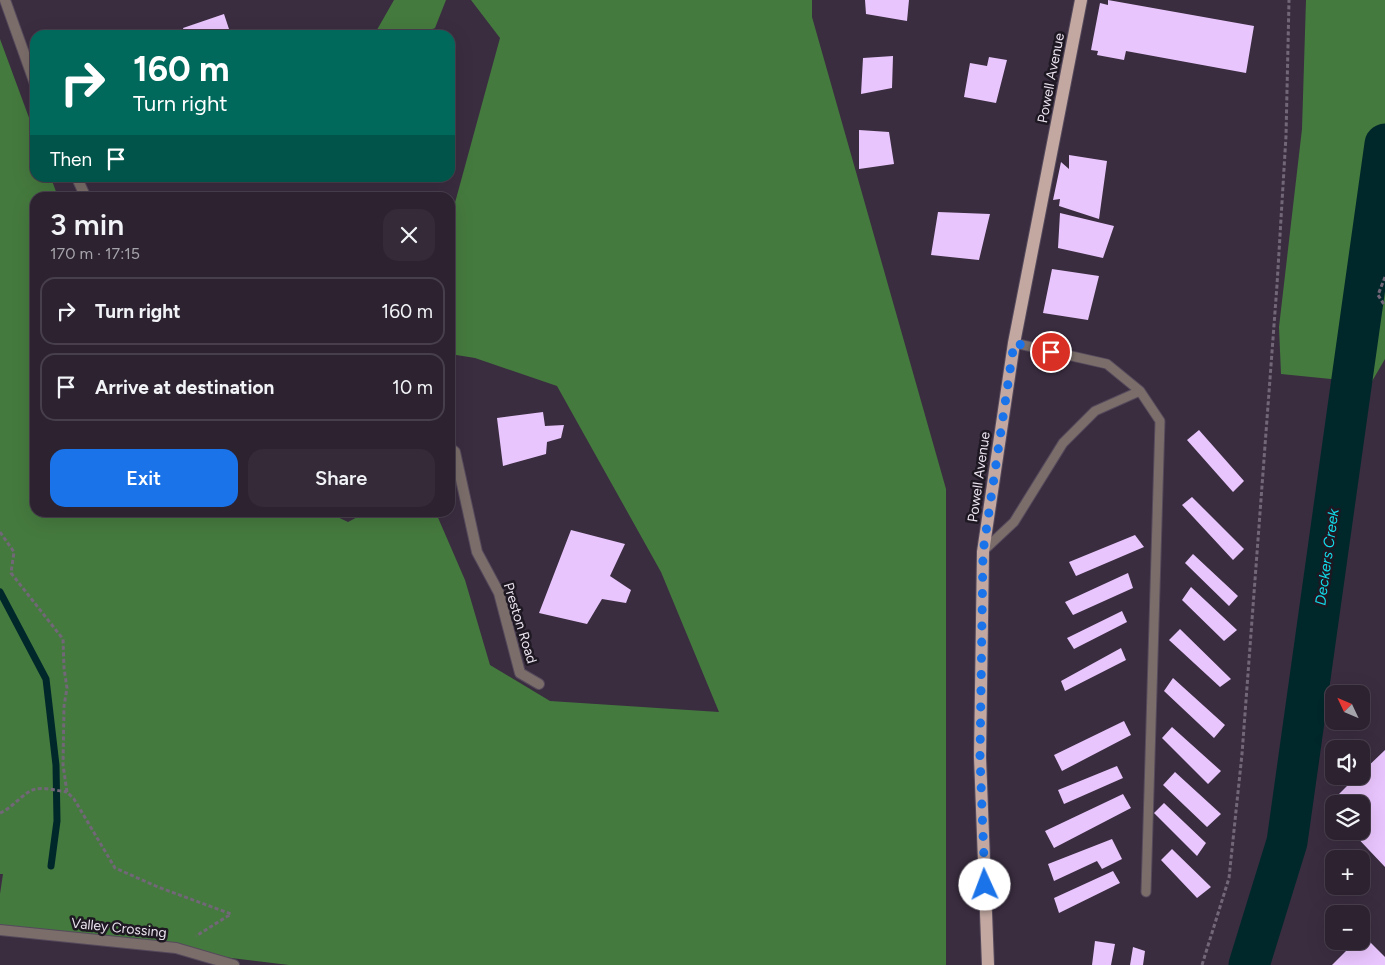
<!DOCTYPE html>
<html lang="en">
<head>
<meta charset="utf-8">
<style>
  body { margin:0; font-family:Figtree,sans-serif; background:#342a38; color:#f1f3f6; height:100vh; display:flex; flex-direction:column; font-size:19px; white-space:nowrap }
  * { box-sizing:border-box; margin:0 }
  p { font-size:16px; color:#a6a4ab }
  .icon { flex:none; width:28px; height:28px; fill:none; stroke:currentColor; stroke-width:2; stroke-linecap:round; stroke-linejoin:round }
  .map { position:relative; flex:1; overflow:hidden }
  .panel { position:absolute; left:30px; top:192px; width:425px; height:325px; display:flex; flex-direction:column; background:#2c2230; border-radius:15px; box-shadow:0 5px 20px #0002,0 0 0 1px #483f4c }
  .panel>* { flex:none }
  .top-card { position:absolute; left:30px; top:30px; width:425px; height:152px; border-radius:15px; box-shadow:0 5px 20px #0002,0 0 0 1px #483f4c; background:#00695c; color:#fff; overflow:hidden }
  .needle { width:32px; rotate:314deg }
  .buttons { position:absolute; left:1325px; top:685px; display:grid; gap:10px }
  .buttons a { display:grid; place-items:center; width:45px; height:45px; border-radius:10px; background:#2c2230; box-shadow:0 5px 20px #0002,0 0 0 1px #483f4c; font-size:25px }
  .pin { position:absolute; display:grid; place-items:center; width:42px; height:42px; color:#fff; margin:-21px; border:2px solid #fff; border-radius:50%; box-shadow:0 1px 5px #0007 }
  .me { position:absolute; width:55px; margin:-28px; rotate:358deg; stroke-linejoin:round; filter:drop-shadow(0 0 4px #0008) }
  .turn { display:flex; align-items:center; gap:18px; height:105px; padding:0 20px; font-size:22px }
  .turn .icon { width:65px; height:65px; stroke-width:2.5 }
  .turn b { display:block; font-size:35px; line-height:42px }
  .then { display:flex; align-items:center; height:48px; padding:0 20px; background:#0003; gap:10px; font-size:19px }
  .round { display:grid; place-items:center; flex:none; width:52px; height:52px; border-radius:15px; background:#342a38 }
  .summary { display:flex; align-items:center; justify-content:space-between; height:85px; padding:0 20px }
  h1 { font-size:30px; font-weight:600; line-height:38px }
  .button { display:flex; gap:10px; margin-top:auto; padding:10px 20px }
  .button a { flex:1; height:58px; border-radius:15px; background:#1a73e8; color:#fff; font-size:20px; font-weight:600; line-height:58px; text-align:center }
  .button a+a { background:#342a38; color:#f1f3f6 }
  ul { padding:0; list-style:none }
  li { display:flex; align-items:center; gap:15px; height:68px; margin:0 10px 8px; padding:0 10px; border:2px solid #483f4c; border-radius:15px }
  li div { flex:1 }
  li b { display:block; font-size:19px }
  li em { font-style:normal }
  .map>svg:first-child { display:block }
</style>
</head>
<body>
<div class="map">
<svg width="1385" height="965" viewBox="0 0 1385 965">
  <rect width="100%" height="100%" fill="#3a2d40"/>
  <path fill="#457a3e" d="M394 0H446L435 28 417 35H374Z
    M471 0H812V17L946 489V965H289L0 930V894L3 874H0V39L35 134V178H51L58 197 35 198V512H327L348 522 365 513H436L465 580 490 665 550 701 719 712 661 572 557 386 475 358 450 354V221L500 38Z
    M1306 0H1385V359L1371 383 1281 374 1279 327 1302 129Z"/>
  <g fill="none" stroke-linecap="round" stroke-linejoin="round">
    <path stroke="#00282b" stroke-width="7" d="M0 592 46 679 56 765 57 821 51 866"/>
    <path stroke="#00282b" stroke-width="41" d="M1249 965 1287 842 1385 144"/>
  </g>
  <path fill="#e9c5fd" d="M865 0H909L907 21 866 14Z
    M1108 0 1254 26 1246 73 1126 51 1124 60 1097 55 1098 51 1091 50 1100 3 1108 5Z
    M224 14 231 35H185L183 28Z
    M893 56 892 88 861 94 863 58Z
    M989 57 1007 60 996 103 964 97 970 63 987 66Z
    M859 130 889 132 894 164 859 169Z
    M1069 155 1107 161 1099 219 1059 206 1060 199 1053 200 1061 162 1069 169Z
    M938 212 990 214 979 260 931 255Z
    M1060 213 1114 226 1103 258 1058 248Z
    M1052 269 1099 276 1088 320 1043 313Z
    M543 412 545 426 564 425 561 438 547 442 546 454 503 466 497 418Z
    M1199 430 1244 481 1233 492 1187 440Z
    M1192 497 1244 549 1233 560 1182 505Z
    M571 530 625 544 610 576 631 590 626 603 602 599 587 624 539 613Z
    M1135 535 1144 547 1076 576 1069 562Z
    M1193 554 1238 596 1229 606 1185 563Z
    M1128 573 1133 588 1073 615 1065 602Z
    M1191 587 1237 630 1224 641 1182 600Z
    M1122 611 1127 622 1074 649 1067 638Z
    M1180 629 1231 679 1220 687 1169 640Z
    M1121 648 1126 660 1065 691 1061 681Z
    M1173 678 1225 725 1214 738 1164 691Z
    M1124 721 1131 735 1062 771 1054 755Z
    M1172 727 1221 771 1208 784 1162 738Z
    M1385 750V867L1351 831H1361V804H1334V813L1327 806 1357 776H1361V773Z
    M1117 766 1123 778 1064 804 1058 790Z
    M1175 772 1221 814 1207 827 1163 785Z
    M1123 794 1131 808 1054 848 1045 831Z
    M1164 803 1206 843 1197 856 1154 813Z
    M1112 839 1122 859 1102 869 1097 861 1054 881 1048 864Z
    M1172 849 1211 887 1197 898 1161 860Z
    M1113 871 1120 883 1059 913 1054 898Z
    M1363 935 1385 957V965H1332L1356 941H1361V937Z
    M1095 941 1115 944 1111 965H1092Z
    M1133 947 1145 951 1143 965H1130Z"/>
  <g fill="none" stroke-linecap="round" stroke-linejoin="round">
    <g stroke="#564a5c" stroke-width="11">
      <path id="service" d="M1014 343 1107 364 1140 391 1160 421 1146 892
        M983 551 1014 522 1063 443 1095 411 1140 391"/>
    </g>
    <g stroke="#564a5c" stroke-width="12">
      <path id="minor" d="M5 0 35 84
        M77 178 86 198
        M450 448 455 452 477 552 499 593 520 673 539 684
        M0 930 176 948 234 965"/>
    </g>
    <g stroke="#564a5c" stroke-width="14">
      <path id="primary" d="M988 965 980 757 983 552 1014 343 1081 0"/>
    </g>
    <path stroke="#726778" stroke-width="3" stroke-dasharray="4 2.5" stroke-linecap="butt" d="M1385 277 1378 295 1385 306
      M0 532 14 552 11 573 63 639 64 668 67 688 64 706 63 765 67 792 74 799 115 868 158 887 231 914 196 936
      M0 813C13 808 24 791 36 789 45 787 58 791 67 792
      M1202 965 1229 878 1242 754 1277 285 1286 136 1289 0"/>
    <use href="#service" stroke="#7b6e6a" stroke-width="9"/>
    <use href="#minor" stroke="#7b6e6a" stroke-width="10"/>
    <use href="#primary" stroke="#c2a8a1" stroke-width="12"/>
  </g>
  <g fill="none" stroke-linecap="round" stroke-linejoin="round">
    <path stroke="#1a73e8" stroke-width="9" stroke-dasharray="0 16.2" d="M985 885 980 757 983 552 1014 343 1051 352"/>
  </g>
  <g text-anchor="middle" dominant-baseline="central" stroke-width="5" stroke-linejoin="round" paint-order="stroke">
    <g font-size="14" fill="#eae2ef" stroke="#1d1821">
      <text transform="translate(1051 78) rotate(-79)">Powell Avenue</text>
      <text transform="translate(979 477) rotate(-82)">Powell Avenue</text>
      <text transform="translate(520 623) rotate(73)">Preston Road</text>
      <text transform="translate(119 928) rotate(6)">Valley Crossing</text>
    </g>
    <g font-size="15" font-style="italic" fill="#12dceb" stroke="#1d1821">
      <text transform="translate(1327 557) rotate(-82)">Deckers Creek</text>
    </g>
  </g>
</svg>
<div class="buttons">
<a><svg class="needle" viewBox="-14 -14 28 28"><path d="M0-13l5 13h-10z" fill="#e53935"/><path d="M0 13l5-13h-10z" fill="#a6a4ab"/></svg></a>
<a><svg class="icon" aria-label="sound" viewBox="0 0 24 24"><path d="M4 9h4l5-4v14l-5-4H4zM17 9q2 3 0 6"/></svg></a>
<a><svg class="icon" aria-label="layers" viewBox="0 0 24 24"><path d="M12 4l9 5-9 5-9-5zM3 14l9 5 9-5"/></svg></a>
<a>+</a>
<a>−</a>
</div>
<div class="pin" style="left:1051px;top:352px;background:#d93025"><svg class="icon" aria-label="arrive" viewBox="0 0 24 24"><path d="M6 21V4h12l-3 4 3 4H6"/></svg></div>
<svg class="me" style="left:985px;top:885px" viewBox="-20 -20 40 40"><circle r="19" fill="#fff"/><path d="M0-13L10 11 0 6-10 11z" fill="#1a73e8"/></svg>
<div class="top-card">
<div class="turn"><svg class="icon" aria-label="right" viewBox="0 0 24 24"><path d="M7 20v-9h11M14 6l5 5-5 5"/></svg><div><b>160 m</b>Turn right</div></div>
<div class="then">Then<svg class="icon" aria-label="arrive" viewBox="0 0 24 24"><path d="M6 21V4h12l-3 4 3 4H6"/></svg></div>
</div>
<section class="panel">
<div class="summary"><div><h1>3 min</h1><p>170 m · 17:15</p></div><a class="round"><svg class="icon" aria-label="close" viewBox="0 0 24 24"><path d="M6 6l12 12M18 6L6 18"/></svg></a></div>
<ul>
<li><svg class="icon" aria-label="right" viewBox="0 0 24 24"><path d="M7 20v-9h11M14 6l5 5-5 5"/></svg><div><b>Turn right</b></div><em>160 m</em></li>
<li><svg class="icon" aria-label="arrive" viewBox="0 0 24 24"><path d="M6 21V4h12l-3 4 3 4H6"/></svg><div><b>Arrive at destination</b></div><em>10 m</em></li>
</ul>
<div class="button"><a>Exit</a><a>Share</a></div>
</section>
</div>
</body>
</html>
